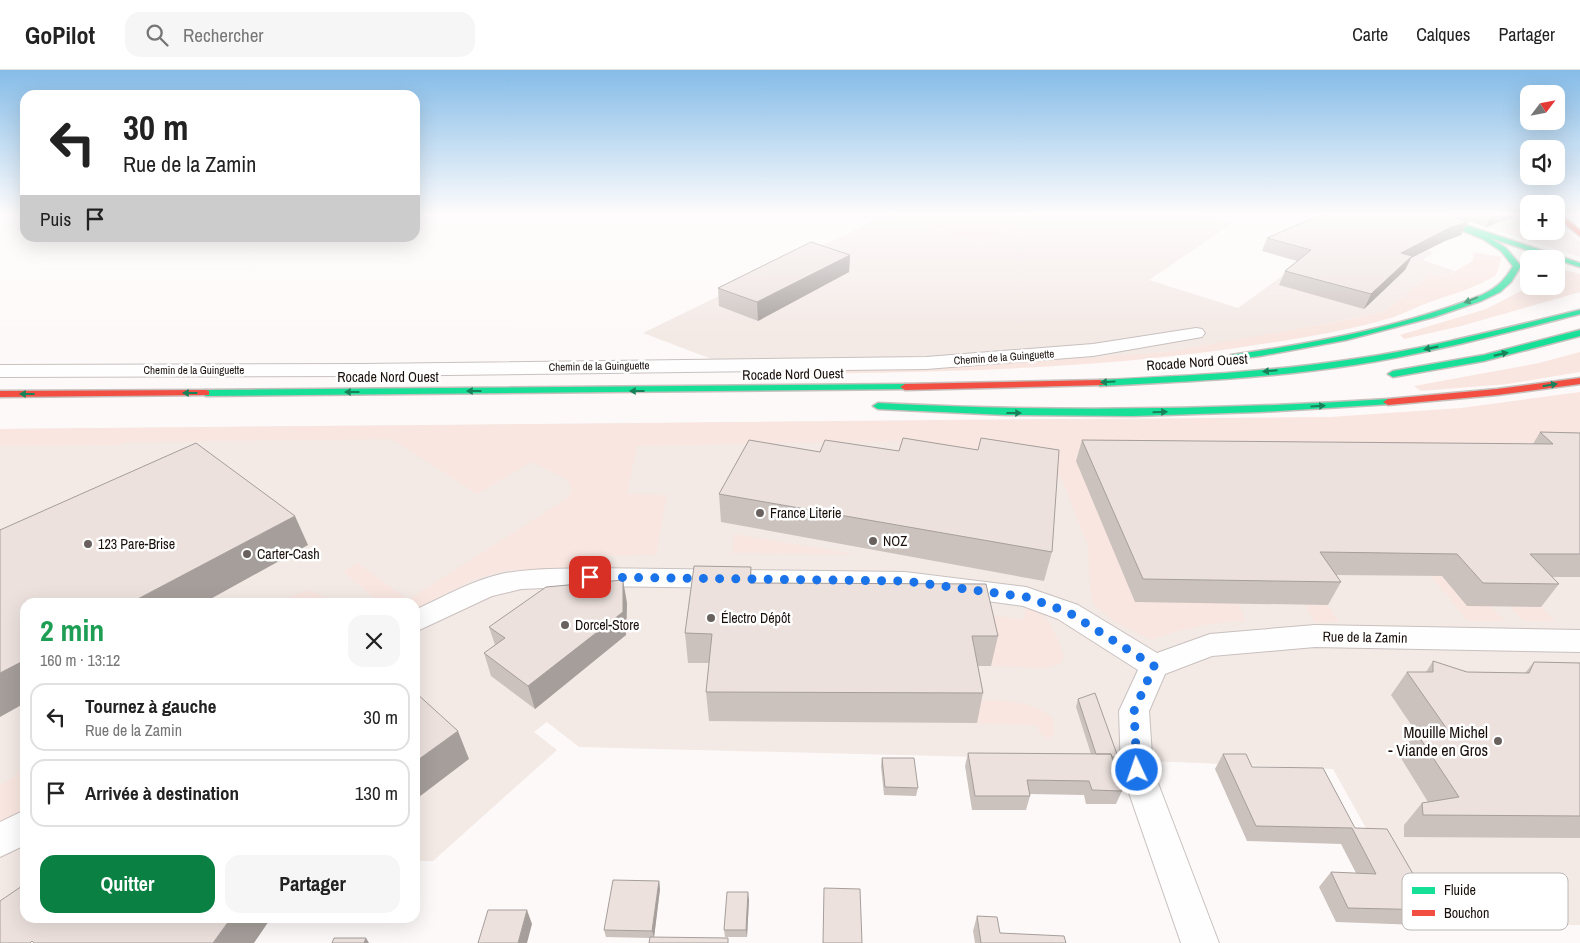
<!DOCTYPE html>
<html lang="fr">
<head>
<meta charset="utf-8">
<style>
  body { margin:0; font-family:"Archivo Narrow",sans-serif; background:#f6f6f6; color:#222; height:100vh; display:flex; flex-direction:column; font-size:19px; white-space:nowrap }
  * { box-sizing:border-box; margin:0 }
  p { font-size:16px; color:#767676 }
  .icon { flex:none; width:28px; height:28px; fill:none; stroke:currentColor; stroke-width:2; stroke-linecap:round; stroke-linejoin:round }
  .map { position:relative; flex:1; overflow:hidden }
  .drawer { position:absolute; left:20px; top:528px; width:400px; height:325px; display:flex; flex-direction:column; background:#fff; border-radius:15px; box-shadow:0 5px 20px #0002 }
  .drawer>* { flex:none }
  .hud { position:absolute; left:20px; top:20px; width:400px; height:152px; border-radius:15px; box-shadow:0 5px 20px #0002; background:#fff; color:#222; overflow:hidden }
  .needle { width:32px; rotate:58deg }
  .tools { position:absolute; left:1520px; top:15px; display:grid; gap:10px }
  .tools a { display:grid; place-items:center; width:45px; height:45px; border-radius:10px; background:#fff; box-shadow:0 5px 20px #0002; font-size:25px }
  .pin { position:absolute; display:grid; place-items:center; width:42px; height:42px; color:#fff; margin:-21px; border-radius:10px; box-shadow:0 2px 8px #0006 }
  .me { position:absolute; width:55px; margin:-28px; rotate:357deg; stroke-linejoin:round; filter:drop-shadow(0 0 4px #0008) }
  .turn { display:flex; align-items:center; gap:18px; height:105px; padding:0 20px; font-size:22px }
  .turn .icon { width:65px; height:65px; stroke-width:2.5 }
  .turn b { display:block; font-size:35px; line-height:42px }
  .then { display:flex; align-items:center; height:48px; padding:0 20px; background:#0003; gap:10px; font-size:19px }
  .round { display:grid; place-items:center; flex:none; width:52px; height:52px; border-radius:15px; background:#f6f6f6 }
  .headline { display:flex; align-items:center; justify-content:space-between; height:85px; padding:0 20px }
  h1 { font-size:30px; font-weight:700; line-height:38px; color:#1e9e55 }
  .button { display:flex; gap:10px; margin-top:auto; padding:10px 20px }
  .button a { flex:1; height:58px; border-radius:15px; background:#0b8043; color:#fff; font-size:20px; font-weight:700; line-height:58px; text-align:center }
  .button a+a { background:#f6f6f6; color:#222 }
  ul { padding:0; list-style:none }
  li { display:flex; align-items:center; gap:15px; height:68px; margin:0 10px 8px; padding:0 10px; border:2px solid #e0e0e0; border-radius:15px }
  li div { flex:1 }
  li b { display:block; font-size:19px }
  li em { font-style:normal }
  header { display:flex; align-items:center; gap:30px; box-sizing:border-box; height:70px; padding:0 25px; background:#fff; border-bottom:1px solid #e0e0e0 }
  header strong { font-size:24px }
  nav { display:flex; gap:28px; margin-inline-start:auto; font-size:18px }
  .search { width:350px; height:45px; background:#f6f6f6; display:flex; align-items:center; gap:12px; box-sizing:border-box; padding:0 18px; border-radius:15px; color:#767676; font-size:19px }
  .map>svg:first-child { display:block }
</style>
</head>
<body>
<header>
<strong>GoPilot</strong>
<div class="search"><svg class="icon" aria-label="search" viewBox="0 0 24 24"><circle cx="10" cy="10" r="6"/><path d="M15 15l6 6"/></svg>Rechercher</div>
<nav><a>Carte</a><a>Calques</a><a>Partager</a></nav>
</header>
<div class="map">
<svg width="1580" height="873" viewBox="0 0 1580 873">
  <rect width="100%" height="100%" fill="#fdf9f8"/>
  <path fill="#f3e9e5" d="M887 144 980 172 1036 144H1198L1233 153 1149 210 1238 238 1303 191 1406 173 1434 182 1423 190 1454 201 1443 208 1431 204 1385 241 1332 253 1233 271 1166 282 1094 289 778 299 751 304 643 263Z
    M1446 144H1514L1529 149V161H1556V158L1562 159 1580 172V187Z
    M1580 329V855H1420L1333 699 1176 692 579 677 547 652 534 662 557 680 433 791H415V532H25V848L0 873V359L1051 349 1362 352Z"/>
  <path fill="#f9e6e0" d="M888 144H1036L980 172Z
    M1474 182 1502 187 1496 205C1476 218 1455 223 1433 231 1420 235 1407 242 1394 247 1344 262 1289 270 1237 278 1077 301 913 303 751 304L778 299 1028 292 1166 282 1332 253 1385 241 1431 204 1443 208 1473 191Z
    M1557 198 1580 204V222L1461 256 1404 269 1400 265 1486 239 1531 216H1556Z
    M1580 282V302L1508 314 1421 321 1414 316 1539 293Z
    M1580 322V384L1077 391 1135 532 1239 533 1245 551C1212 552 1183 558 1151 570L1113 551 1093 534 1090 518 1088 476 1061 407 900 396 899 371 637 376 627 424 667 425 656 485 578 486 571 499 503 501 472 510 415 539V532H380L343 502 358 493 408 530 569 427 572 418 566 409 531 392 477 424 392 369 126 372 118 375 0 376V359L1330 347 1461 338Z
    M734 464 855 484 732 483Z
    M1431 506H1442L1467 536H1491L1504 551H1468Z
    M307 521 317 523 329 532H276Z
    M1026 533C1048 544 1057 564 1064 587L1060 594 1045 598 991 596 980 543 1024 550Z
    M1305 534 1328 535 1339 552 1315 553Z
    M1509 536 1541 537 1555 551H1523Z
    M973 631C1002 631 1029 628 1053 648L1054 665 1047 670 1035 655 977 653Z
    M25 700V740L0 756V715Z"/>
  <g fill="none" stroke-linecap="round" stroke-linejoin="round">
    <g stroke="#c8c1bf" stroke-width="2">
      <path id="street" d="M1196 258 1202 259 1205 263 1202 267 1093 286 926 299 362 306 0 307V295L362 294 926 287 1093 274Z
        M590 498 905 502 1026 517 1078 535 1157 583 1210 564 1315 555 1580 560V582L1315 577 1212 586 1165 604 1149 641 1153 700 1219 873H1181L1121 700 1119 641 1138 600 1058 549 1023 536 905 520 590 516 521 519 492 526 415 562V540C443 527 471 511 501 504 529 498 561 499 590 498Z
        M25 740V775L0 787V752Z"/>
    </g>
    <g stroke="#c7bfbc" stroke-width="3">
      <path id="fast" d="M1422 144H1432L1580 193V197L1490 168 1506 178 1521 196 1511 212 1500 222 1481 231 1434 247 1346 270 1260 286 1228 290 1227 288 1231 285C1316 273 1402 257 1482 225 1497 218 1505 210 1513 196L1501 181 1483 169Z
        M1580 240V244C1505 263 1430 283 1354 295 1270 308 1185 312 1100 316L1095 313 1100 310C1185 306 1270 302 1354 289 1430 278 1505 258 1580 240Z
        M1580 260V266L1484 291 1393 307 1388 304 1393 301 1484 285Z
        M905 314 908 315V319L206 326 201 323 206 320Z
        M1388 329 1393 332 1391 334 1260 342 1133 346 1006 345 878 339 873 336 878 333C1048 342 1218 340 1388 329Z"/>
    </g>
    <g stroke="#c7bfbc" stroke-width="3">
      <path id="jam" d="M1556 144H1561L1580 160V166L1556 147Z
        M1580 308V314L1497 325 1388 335 1383 332 1388 329 1497 319Z
        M1100 310 1105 313 1103 315 905 320 900 317 905 314Z
        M206 320 209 321V325L0 327V321Z"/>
    </g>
    <use href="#street" fill="#fffefe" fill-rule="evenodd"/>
    <use href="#fast" fill="#16e098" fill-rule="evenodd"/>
    <use href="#jam" fill="#f24e42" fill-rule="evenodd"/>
  </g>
  <path fill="#cbc2be" d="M1447 144H1517L1516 146 1486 157Z
    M1461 165 1445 171 1411 188 1405 200 1364 239 1279 215 1285 201 1297 191 1262 181 1267 168Z
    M850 185 849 202 758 251 719 236 718 218Z
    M1540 362 1580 363V507H1552L1559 514 1541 537 1467 536 1442 506 1336 505 1341 512 1328 535 1135 532 1076 391 1082 370 1533 374Z
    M719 424 1052 482 1044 511 721 452Z
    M751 497 752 513 998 566 991 596H978L983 623 977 653 709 651 706 622 709 593H688L685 563Z
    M627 533 626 565 535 639 491 606 484 583 495 575 489 557Z
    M1433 591 1467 602 1525 603 1534 592 1580 593V768L1404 767V755L1422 733 1428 732 1399 685 1416 662 1391 625 1407 602H1426Z
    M1078 629 1118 687 1114 695 1122 721 1116 734H1086L1084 725 1030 724V726L1026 740H972L965 696 968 683 1091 684 1076 637Z
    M1223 684 1252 697 1355 758 1434 840 1420 855 1336 852 1319 817 1331 802 1356 803 1341 774 1247 771 1215 699Z
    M882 688 918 718 916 726 884 725 881 696Z
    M659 811 660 819 654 867 650 868 606 867 604 860Z
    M749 830 747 867H725L724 860Z
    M977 846 1000 863 1066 873H975L973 861Z"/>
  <path fill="#a59e9b" d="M1492 144H1517L1516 146 1486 157Z
    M1468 152 1461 165 1445 171 1411 188 1405 200 1364 239 1371 224 1401 183 1451 157Z
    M850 185 849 202 758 251 757 232Z
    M295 446 308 475 205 532H132Z
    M623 510 627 533 626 565 535 639 528 616Z
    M25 590V633L0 647V603Z
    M458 661 469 689 415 730V692Z
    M659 811 660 819 654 868 652 861Z
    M748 822 749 830 747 867 746 860Z
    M527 840 532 854 527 873H518Z
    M231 848H271L254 873H213Z
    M366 868 369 873H364Z"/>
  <path fill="#ece1dd" stroke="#a59e9b" d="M1323 144H1446L1468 152 1451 157 1401 183 1412 186 1371 224 1285 201 1311 180 1267 168Z
    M811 172 850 185 757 232 718 218Z
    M1540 362 1580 363V484H1530L1559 514 1483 513 1457 484 1320 482 1341 512 1143 509 1082 370 1553 374Z
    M903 368 978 380 981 368 1059 380 1052 482 719 424 749 370 820 382 825 370 899 381Z
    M196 373 295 446 132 532H25V590L0 603V460Z
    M694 496 751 497 750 513 986 514 998 566H972L983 623 706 622 712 564 685 563Z
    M623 510V542L528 616 484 583 505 568 489 557 546 517Z
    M1433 591 1467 602 1529 603 1534 592 1580 593V746L1423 745 1422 733 1459 727 1416 662H1449L1407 602H1433Z
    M415 622 458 661 415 692Z
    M1095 623 1118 687H1112L1111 684H1096L1078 629Z
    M968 683 1111 684 1122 721 1092 720 1089 711 1027 710 1030 726H975Z
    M1223 684H1246L1252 697 1323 698 1355 758 1387 759 1434 840 1348 838 1331 802 1376 804 1352 758 1256 756Z
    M882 688H914L918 718 885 717Z
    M613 810 659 811 652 861 604 860Z
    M25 814V848H231L213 873H34L32 871 30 873H0V831Z
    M824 818 860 819 862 873H823Z
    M727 822H748L746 860H724Z
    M488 840H527L518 873H478Z
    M977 846 997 847 1000 863 1064 866 1066 873H981Z
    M650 867 728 868V873H649Z
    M334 868H366L364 873H332Z"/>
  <defs><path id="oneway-solid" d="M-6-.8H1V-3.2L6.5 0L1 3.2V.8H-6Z" transform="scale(1.25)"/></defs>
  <g fill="#178259">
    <use href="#oneway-solid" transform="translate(1471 230) rotate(158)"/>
    <use href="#oneway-solid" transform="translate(1431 278) rotate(168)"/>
    <use href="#oneway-solid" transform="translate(1501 284) rotate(-13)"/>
    <use href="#oneway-solid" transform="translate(1270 301) rotate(175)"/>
    <use href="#oneway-solid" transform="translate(1108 312) rotate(177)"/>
    <use href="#oneway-solid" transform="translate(1550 315) rotate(-9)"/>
    <use href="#oneway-solid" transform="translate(474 321) rotate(180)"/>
    <use href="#oneway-solid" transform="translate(637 321) rotate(180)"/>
    <use href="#oneway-solid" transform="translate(352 322) rotate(180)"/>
    <use href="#oneway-solid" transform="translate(190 323) rotate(180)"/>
    <use href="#oneway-solid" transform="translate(27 324) rotate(180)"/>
    <use href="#oneway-solid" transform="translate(1318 336) rotate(-3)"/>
    <use href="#oneway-solid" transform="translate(1160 342) rotate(-1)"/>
    <use href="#oneway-solid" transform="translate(1014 343)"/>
  </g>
  <linearGradient id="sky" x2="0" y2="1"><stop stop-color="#85bce8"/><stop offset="0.54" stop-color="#fefcfc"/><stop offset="1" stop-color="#fefcfc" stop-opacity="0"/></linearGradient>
  <rect width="1580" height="266" fill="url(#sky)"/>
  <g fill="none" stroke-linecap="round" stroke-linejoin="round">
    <path stroke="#1a73e8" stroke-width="9" stroke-dasharray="0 16.2" d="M590 507 905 511 1026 527 1068 542 1154 596 1134 641 1137 700"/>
  </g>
  <g fill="#69615e" stroke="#fff" stroke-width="2">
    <circle cx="760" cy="443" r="5"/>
    <circle cx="873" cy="471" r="5"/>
    <circle cx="88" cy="474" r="5"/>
    <circle cx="247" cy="484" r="5"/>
    <circle cx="711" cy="548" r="5"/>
    <circle cx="565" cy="555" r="5"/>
    <circle cx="1498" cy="671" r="5"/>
  </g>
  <g text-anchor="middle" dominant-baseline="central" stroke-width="5" stroke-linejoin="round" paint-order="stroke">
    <g font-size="11" fill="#190f0b" stroke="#fff">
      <text transform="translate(1004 287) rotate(-4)">Chemin de la Guinguette</text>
      <text transform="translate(599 296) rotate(-1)">Chemin de la Guinguette</text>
      <text x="194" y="300">Chemin de la Guinguette</text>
    </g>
    <g font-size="14" fill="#190f0b" stroke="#fff">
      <text transform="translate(1197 292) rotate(-4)">Rocade Nord Ouest</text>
      <text transform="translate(793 304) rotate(-1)">Rocade Nord Ouest</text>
      <text x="388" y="307">Rocade Nord Ouest</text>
      <text transform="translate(1365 567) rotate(1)">Rue de la Zamin</text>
    </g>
    <g font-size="14" fill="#190f0b" stroke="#fff" text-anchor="start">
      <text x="770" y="443">France Literie</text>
      <text x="883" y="471">NOZ</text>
      <text x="98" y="474">123 Pare-Brise</text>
      <text x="257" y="484">Carter-Cash</text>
      <text x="721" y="548">Électro Dépôt</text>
      <text x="575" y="555">Dorcel-Store</text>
    </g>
    <g font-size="16" fill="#190f0b" stroke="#fff" text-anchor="end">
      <text x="1488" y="662">Mouille Michel<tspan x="1488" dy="18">- Viande en Gros</tspan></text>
    </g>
  </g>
  <rect x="1402" y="803" width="166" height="57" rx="8" fill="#fff" stroke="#bab7b6" stroke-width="1"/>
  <rect x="1412" y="817" width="23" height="7" fill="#16e098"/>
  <rect x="1412" y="840" width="23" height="6" fill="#f24e42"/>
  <g font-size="14" fill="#190f0b">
    <text x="1444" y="825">Fluide</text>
    <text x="1444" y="848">Bouchon</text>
  </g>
</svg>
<div class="tools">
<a><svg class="needle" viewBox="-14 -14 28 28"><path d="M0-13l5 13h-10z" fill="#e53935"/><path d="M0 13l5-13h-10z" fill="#767676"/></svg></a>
<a><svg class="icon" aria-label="sound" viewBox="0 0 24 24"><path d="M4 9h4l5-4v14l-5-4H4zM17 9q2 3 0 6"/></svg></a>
<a>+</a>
<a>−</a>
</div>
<div class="pin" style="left:590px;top:507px;background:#d93025"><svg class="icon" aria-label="arrive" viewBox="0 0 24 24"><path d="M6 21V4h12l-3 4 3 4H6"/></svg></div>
<svg class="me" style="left:1137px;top:700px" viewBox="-20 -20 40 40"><circle r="17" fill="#1a73e8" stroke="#fff" stroke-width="3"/><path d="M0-11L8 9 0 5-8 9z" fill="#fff"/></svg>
<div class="hud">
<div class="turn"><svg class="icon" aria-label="left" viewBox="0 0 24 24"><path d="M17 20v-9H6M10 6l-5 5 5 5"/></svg><div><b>30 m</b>Rue de la Zamin</div></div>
<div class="then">Puis<svg class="icon" aria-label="arrive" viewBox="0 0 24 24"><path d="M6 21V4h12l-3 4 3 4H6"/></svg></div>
</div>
<section class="drawer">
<div class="headline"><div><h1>2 min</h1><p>160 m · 13:12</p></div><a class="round"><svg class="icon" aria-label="close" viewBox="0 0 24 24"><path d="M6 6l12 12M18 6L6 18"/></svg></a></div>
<ul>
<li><svg class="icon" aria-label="left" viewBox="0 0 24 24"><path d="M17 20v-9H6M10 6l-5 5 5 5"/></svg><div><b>Tournez à gauche</b><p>Rue de la Zamin</p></div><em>30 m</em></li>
<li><svg class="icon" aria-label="arrive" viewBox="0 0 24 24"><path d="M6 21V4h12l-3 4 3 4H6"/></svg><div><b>Arrivée à destination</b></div><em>130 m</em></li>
</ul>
<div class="button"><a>Quitter</a><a>Partager</a></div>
</section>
</div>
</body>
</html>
